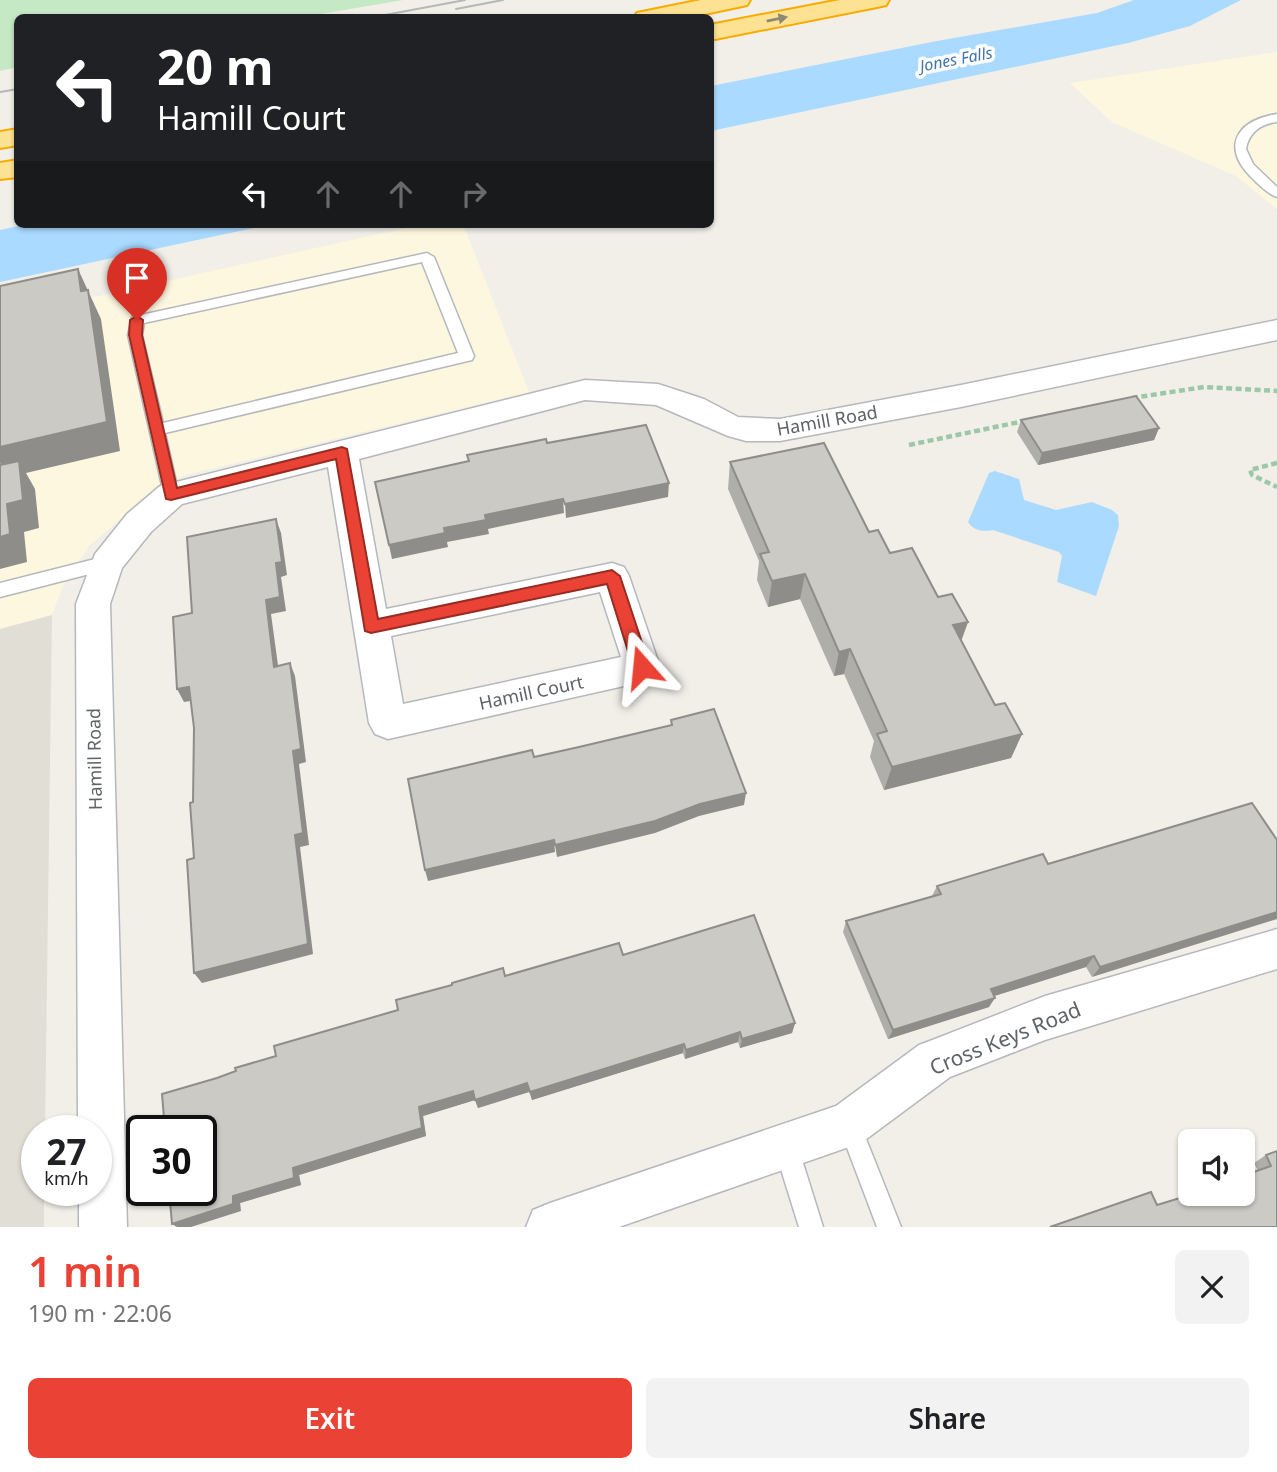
<!DOCTYPE html>
<html lang="en">
<head>
<meta charset="utf-8">
<style>
  body { margin:0; font-family:"Noto Sans",sans-serif; background:#f2f2f2; color:#202124; height:100vh; display:flex; flex-direction:column; font-size:26px; white-space:nowrap }
  * { box-sizing:border-box; margin:0 }
  p { font-size:23px; color:#757577 }
  .icon { flex:none; width:38px; height:38px; fill:none; stroke:currentColor; stroke-width:2; stroke-linecap:round; stroke-linejoin:round }
  .map { position:relative; height:1227px; overflow:hidden }
  .side { display:flex; flex-direction:column; background:#fff; flex:1 }
  .side>* { flex:none }
  .guide { position:absolute; left:14px; top:14px; width:700px; height:214px; border-radius:10px; box-shadow:0 2px 5px #0004; background:#202124; color:#fff; overflow:hidden }
  .controls { position:absolute; left:1178px; top:1129px; display:grid; gap:14px }
  .controls a { display:grid; place-items:center; width:77px; height:77px; border-radius:10px; background:#fff; box-shadow:0 2px 5px #0004; font-size:35px }
  .speed { position:absolute; left:21px; top:1115px; display:flex; gap:14px; font-size:35px; font-weight:700; text-align:center }
  .speed>* { display:grid; place-content:center; width:91px; height:91px; border-radius:50%; background:#fff; box-shadow:0 2px 5px #0004; line-height:1 }
  .speed small { font-size:18px; font-weight:400 }
  .speed .limit { border:4px solid #111; border-radius:10px; background:#fff; color:#111 }
  .pin { position:absolute; display:grid; place-items:center; width:60px; height:60px; color:#fff; margin:-72px -30px; border-radius:50% 50% 50% 0; rotate:-45deg; box-shadow:0 0 7px #0007 }
  .pin .icon { rotate:45deg }
  .me { position:absolute; width:77px; margin:-38px; rotate:342deg; stroke-linejoin:round; filter:drop-shadow(0 0 5px #0008) }
  .turn { display:flex; align-items:center; gap:24px; height:147px; padding:0 28px; font-size:32px }
  .turn .icon { width:91px; height:91px; stroke-width:2.5 }
  .turn b { display:block; font-size:49px; line-height:60px }
  .lanes { display:flex; align-items:center; height:66px; padding:0 28px; background:#0003; justify-content:center; gap:35px; direction:ltr }
  .lanes .off { opacity:.35 }
  .round { display:grid; place-items:center; flex:none; width:74px; height:74px; border-radius:10px; background:#f2f2f2 }
  .summary { display:flex; align-items:center; justify-content:space-between; height:119px; padding:0 28px }
  h1 { font-size:42px; font-weight:600; line-height:52px; color:#ea4335 }
  .button { display:flex; gap:14px; margin-top:auto; padding:14px 28px }
  .button a { flex:1; height:80px; border-radius:10px; background:#ea4335; color:#fff; font-size:28px; font-weight:600; line-height:80px; text-align:center }
  .button a+a { background:#f2f2f2; color:#202124 }
  .map>svg:first-child { display:block }
</style>
</head>
<body>
<div class="map">
<svg width="1277" height="1227" viewBox="0 0 1277 1227">
  <rect width="100%" height="100%" fill="#f1efe8"/>
  <path fill="#fef7e0" d="M1277 52V209L1236 176 1112 122 1070 83Z
    M424 224H463L529 392 181 476 135 507 89 546 63 586 52 615 0 629V318Z"/>
  <path fill="#e1ded6" d="M52 615 45 1130H37V1190H44V1227H0V629Z"/>
  <path fill="#c5e8c5" d="M0 0H403L303 17 18 18 17 67 0 71Z"/>
  <path fill="#aadaff" d="M1134 0H1241L1190 26 1128 43 711 131V86L937 41 1097 13Z
    M28 224H272L0 282V230Z
    M995 471 1019 479 1024 500 1056 510 1092 502 1112 510 1118 515 1119 526 1096 596 1057 582 1062 556 1059 552 993 530C984 532 974 531 968 522L989 473Z"/>
  <g fill="none" stroke-linecap="round" stroke-linejoin="round">
    <g stroke="#b5b8bc" stroke-width="3">
      <path id="lane" d="M1277 114V122C1261 124 1249 132 1246 149L1253 164 1277 187V197C1268 194 1262 187 1255 181 1221 150 1233 121 1277 114Z
        M427 253 434 257 474 356 472 360 165 433 179 495 177 499H165L128 335 132 317ZM422 262 458 353 163 423 142 335 144 323Z
        M107 556 113 558 115 563 113 568 0 597V583Z
        M849 1113 857 1116 901 1227H877L838 1124 841 1116Z
        M786 1135 794 1139 798 1147 823 1227H799L774 1147 778 1139Z"/>
    </g>
    <g stroke="#b5b8bc" stroke-width="3">
      <path id="street" d="M1277 320V340L961 407 780 441H746L728 436 656 405 585 400 359 459 386 609 612 563 624 567 629 576 660 667 655 678 642 682 388 739 375 734 369 723 328 467 182 504 151 532 122 568 110 604 127 1227H79V1190H96V1130H78L76 604 95 554 127 514 160 486 585 380 658 384 704 399 738 417 780 419 961 385ZM600 592 621 657 403 704 391 636Z
        M1277 929V969L1045 1040 950 1077 865 1140 849 1147 619 1227H526L533 1210 550 1203 836 1106 919 1045 935 1039 1045 996Z"/>
    </g>
    <g stroke="#f9ab00" stroke-width="4">
      <path id="highway" d="M701 0H750L747 5 686 18H634L637 13Z
        M840 0H889L886 5 877 7 710 40V25Z
        M18 129V145L0 148V132Z
        M18 160V177L0 179V163Z"/>
    </g>
    <path stroke="#9cc7a9" stroke-width="4.5" stroke-dasharray="6 3.5" stroke-linecap="butt" d="M1132 398 1204 387 1277 391
      M909 445 1024 421
      M1277 463 1250 470 1252 475 1277 487"/>
    <use href="#lane" fill="#fff" fill-rule="evenodd"/>
    <use href="#street" fill="#fff" fill-rule="evenodd"/>
    <use href="#highway" fill="#fde293" fill-rule="evenodd"/>
    <path stroke="#b6b7b8" stroke-width="2" d="M456 9 503 0
      M369 18 465 0
      M0 92 18 89"/>
  </g>
  <path fill="#afaea9" d="M1021 420 1159 428 1154 440 1038 465 1017 432Z
    M730 462 869 532 938 597 968 622 961 641 995 705 1022 734 1011 758 884 790 870 757 874 741 844 674 834 676 800 599 768 607 757 580 759 561 728 489Z
    M1252 803 1092 977 1086 967 994 996 989 1007 888 1039 843 932 846 921 932 896 937 886 1048 864Z
    M623 955 795 1023 792 1033 740 1048 738 1042 685 1059 683 1053 532 1100 529 1092 478 1108 475 1100 423 1116 426 1136 299 1175 301 1185 240 1203 241 1211 217 1078 398 1010 505 976Z
    M1277 1151V1227L1157 1205 1258 1171 1254 1163 1266 1155Z"/>
  <path fill="#8f8d8a" d="M78 269 101 319 120 451 26 473 35 489 39 528 24 532 27 562 0 569V537L7 504 8 478 0 463V447L81 291Z
    M1159 428 1154 440 1038 465 1042 453Z
    M669 483 668 497 566 518 565 504Z
    M563 499 564 513 488 529 489 534 447 542 448 547 392 559 389 545 485 515Z
    M276 519 281 533 287 575 281 577 286 611 271 614 280 680 274 667 266 600 276 563Z
    M805 574 800 599 768 607 772 581Z
    M968 622 959 647 953 625Z
    M850 649 844 674 834 676 839 652Z
    M290 663 295 676 306 762 299 764 309 845 300 847 313 954 202 983 194 973 295 835Z
    M189 687 196 700 184 702 177 689Z
    M1022 734 1011 758 884 790 892 767Z
    M746 793 744 805 699 816 655 833 557 857 555 845 700 804Z
    M554 840 555 852 428 881 425 870Z
    M1277 912V919L1092 977 1100 967Z
    M1094 956 1086 967 985 999 991 989Z
    M995 998 989 1007 888 1039 893 1030Z
    M795 1023 792 1033 740 1048 742 1039Z
    M740 1032 738 1042 685 1059 686 1050Z
    M684 1044 683 1053 532 1100 530 1092Z
    M527 1083 529 1092 478 1108 475 1100 423 1116 426 1136 299 1175 301 1185 240 1203 241 1211 191 1227H177L172 1224 233 1196 419 1107 473 1091Z"/>
  <path fill="#cccac5" stroke="#8f8d8a" stroke-width="2" d="M78 269 81 291 88 290 107 422 0 447V286Z
    M1136 396 1159 428 1042 453 1021 420Z
    M646 425 669 483 565 504 563 499 485 515 486 520 444 528 445 533 389 545 375 482 469 461 467 455 546 439 547 443Z
    M824 443 869 532 878 530 890 553 912 548 938 597 952 594 968 622 953 625 995 705 1005 703 1022 734 892 767 877 734 887 731 850 649 839 652 805 574 772 581 760 554 769 552 730 462Z
    M19 461 23 500 7 504 10 534 0 537V465Z
    M276 519 282 562 276 563 280 597 266 600 274 667 290 663 298 725 301 749 293 751 303 833 295 835 308 944 194 973 187 860 194 858 190 803 193 802 194 728 189 687 177 689 173 617 192 613 187 537Z
    M714 709 746 793 700 804 655 821 555 845 554 840 425 870 408 779 532 750 534 757 579 747 672 725 671 720Z
    M1252 803 1277 840V912L1100 967 1094 956 991 989 995 998 893 1030 846 921 941 894 937 886 1043 854 1048 864Z
    M754 915 795 1023 742 1039 740 1032 686 1050 684 1044 530 1092 527 1083 475 1100 473 1091 419 1107 422 1128 293 1168 294 1178 233 1196V1204L172 1224 169 1190H201V1130H165L162 1094 217 1078 236 1071 235 1068 276 1056 274 1046 398 1010 396 1000 452 985V983L503 968 505 976 619 943 623 955Z
    M1277 1151V1227H1050L1151 1192 1157 1205 1193 1194H1242V1176L1271 1166 1266 1155Z"/>
  <defs><path id="oneway-solid" d="M-6-.8H1V-3.2L6.5 0L1 3.2V.8H-6Z" transform="scale(1.75)"/></defs>
  <use fill="#8e8975" href="#oneway-solid" transform="translate(777 19) rotate(-11)"/>
  <path fill="#ea4335" stroke="#982c22" stroke-width="2" d="M137 316 143 320 142 335 177 488 342 447 347 449 378 619 612 570 620 576 650 667 647 672H636L633 667 607 584 371 633 365 631 336 459 171 500 166 499 129 335 130 320Z"/>
  <g text-anchor="middle" dominant-baseline="central" stroke-width="7" stroke-linejoin="round" paint-order="stroke">
    <g font-size="16" font-style="italic" fill="#4174aa" stroke="#fff">
      <text transform="translate(956 59) rotate(-11)">Jones Falls</text>
    </g>
    <g font-size="18" fill="#5f6368" stroke="#fff">
      <text transform="translate(827 420) rotate(-10)">Hamill Road</text>
      <text transform="translate(531 692) rotate(-12)">Hamill Court</text>
      <text transform="translate(94 759) rotate(-91)">Hamill Road</text>
    </g>
    <g font-size="21" fill="#5f6368" stroke="#fff">
      <text transform="translate(1005 1038) rotate(-22)">Cross Keys Road</text>
    </g>
  </g>
</svg>
<div class="controls">
<a><svg class="icon" aria-label="sound" viewBox="0 0 24 24"><path d="M4 9h4l5-4v14l-5-4H4zM17 9q2 3 0 6"/></svg></a>
</div>
<div class="speed"><div>27<small>km/h</small></div><div class="limit">30</div></div>
<div class="pin" style="left:137px;top:320px;background:#d93025"><svg class="icon" aria-label="arrive" viewBox="0 0 24 24"><path d="M6 21V4h12l-3 4 3 4H6"/></svg></div>
<svg class="me" style="left:642px;top:667px" viewBox="-20 -20 40 40"><path d="M0-17L14 15 0 8-14 15z" fill="#ea4335" stroke="#fff" stroke-width="4"/></svg>
<div class="guide">
<div class="turn"><svg class="icon" aria-label="left" viewBox="0 0 24 24"><path d="M17 20v-9H6M10 6l-5 5 5 5"/></svg><div><b>20 m</b>Hamill Court</div></div>
<div class="lanes"><svg class="icon" aria-label="left" viewBox="0 0 24 24"><path d="M17 20v-9H6M10 6l-5 5 5 5"/></svg><svg class="icon off" aria-label="ahead" viewBox="0 0 24 24"><path d="M12 20V5M6 11l6-6 6 6"/></svg><svg class="icon off" aria-label="ahead" viewBox="0 0 24 24"><path d="M12 20V5M6 11l6-6 6 6"/></svg><svg class="icon off" aria-label="right" viewBox="0 0 24 24"><path d="M7 20v-9h11M14 6l5 5-5 5"/></svg></div>
</div>
</div>
<section class="side">
<div class="summary"><div><h1>1 min</h1><p>190 m · 22:06</p></div><a class="round"><svg class="icon" aria-label="close" viewBox="0 0 24 24"><path d="M6 6l12 12M18 6L6 18"/></svg></a></div>
<div class="button"><a>Exit</a><a>Share</a></div>
</section>
</body>
</html>
